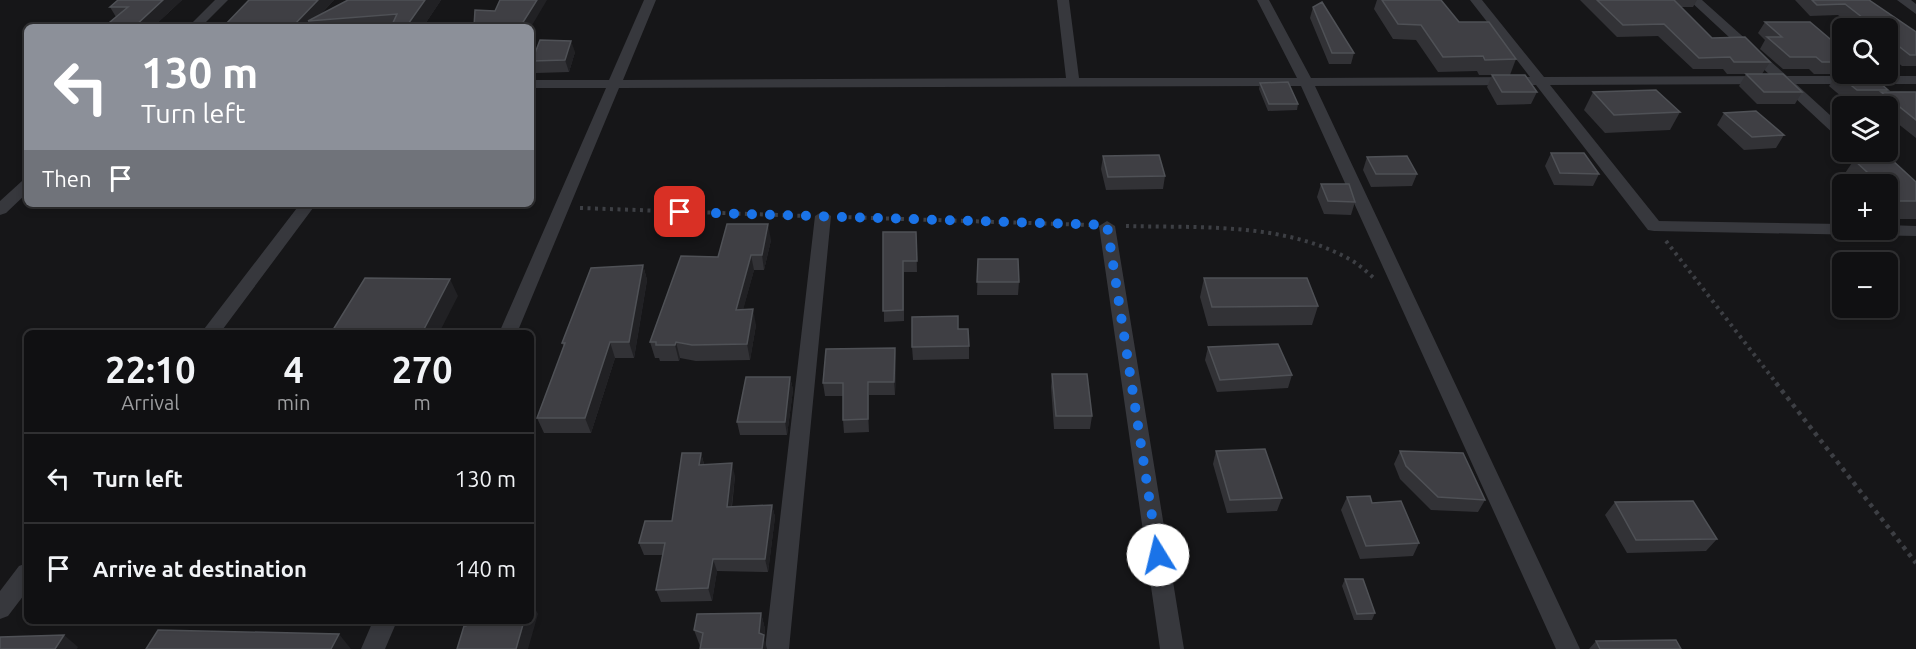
<!DOCTYPE html>
<html lang="en">
<head>
<meta charset="utf-8">
<style>
  body { margin:0; font-family:Ubuntu,sans-serif; background:#19191b; color:#f1f3f6; height:100vh; display:flex; flex-direction:column; font-size:22px; white-space:nowrap }
  * { box-sizing:border-box; margin:0 }
  p { font-size:20px; color:#9c9d9f }
  .icon { flex:none; width:33px; height:33px; fill:none; stroke:currentColor; stroke-width:2; stroke-linecap:round; stroke-linejoin:round }
  .map { position:relative; flex:1; overflow:hidden }
  .details { position:absolute; left:24px; top:330px; width:510px; height:294px; display:flex; flex-direction:column; background:#101012; border-radius:9px; box-shadow:0 3px 9px #0003,0 0 0 2px #303032 }
  .details>* { flex:none }
  .guide { position:absolute; left:24px; top:24px; width:510px; height:183px; border-radius:9px; box-shadow:0 3px 9px #0003,0 0 0 2px #303032; background:#8c9099; color:#fff; overflow:hidden }
  .controls { position:absolute; left:1832px; top:18px; display:grid; gap:12px }
  .controls a { display:grid; place-items:center; width:66px; height:66px; border-radius:9px; background:#101012; box-shadow:0 3px 9px #0003,0 0 0 2px #303032; font-size:30px }
  .pin { position:absolute; display:grid; place-items:center; width:51px; height:51px; color:#fff; margin:-26px; border-radius:12px; box-shadow:0 3px 9px #0006 }
  .me { position:absolute; width:66px; margin:-33px; rotate:351deg; stroke-linejoin:round; filter:drop-shadow(0 0 4px #0008) }
  .turn { display:flex; align-items:center; gap:21px; height:126px; padding:0 18px; font-size:27px }
  .turn .icon { width:78px; height:78px; stroke-width:2.5 }
  .turn b { display:block; font-size:42px; line-height:51px }
  .then { display:flex; align-items:center; height:57px; padding:0 18px; background:#0003; gap:12px; font-size:22px }
  .eta { display:flex; justify-content:space-evenly; align-items:center; height:102px; text-align:center }
  .eta b { font-size:36px; font-weight:700; line-height:42px }
  ul { padding:0; list-style:none }
  li { display:flex; align-items:center; gap:18px; height:90px; padding:0 18px; border-top:2px solid #303032 }
  li div { flex:1 }
  li b { display:block; font-size:22px }
  li em { font-style:normal }
  .map>svg:first-child { display:block }
</style>
</head>
<body>
<div class="map">
<svg width="1916" height="649" viewBox="0 0 1916 649">
  <rect width="100%" height="100%" fill="#161618"/>
  <g fill="none" stroke-linecap="round" stroke-linejoin="round">
    <path stroke="#3d3f44" stroke-width="4" stroke-dasharray="3 4.5" stroke-linecap="butt" d="M580 208 807 216
      M841 217 1091 225
      M1126 226C1200 228 1284 222 1351 260 1360 265 1368 273 1376 280
      M1666 241 1777 384"/>
    <path stroke="#3d3f44" stroke-width="4.5" stroke-dasharray="4 5" stroke-linecap="butt" d="M1776 383 1916 563"/>
    <path fill="#37383d" fill-rule="evenodd" d="M215 0H228L201 27H188Z
      M644 0H656L623 80 1066 78 1057 0H1069L1079 78H1297L1257 0H1269L1311 78 1530 77 1470 0H1482L1544 77 1771 76 1689 0H1702L1787 76H1916V84H1796L1842 126V138L1837 137 1780 84 1550 85 1659 221 1842 224V230H1887V225L1916 226V236L1654 231 1648 230 1536 85 1315 86 1580 649H1556L1301 86 619 88 517 333H499L606 88H531V80H609Z
      M1897 0H1911L1916 4V14Z
      M1854 152H1869L1916 194V207L1910 205Z
      M27 179V193L6 213 0 215V201L22 181Z
      M300 204H316L220 333H201Z
      M823 211 831 216 789 649H765L815 216Z
      M1107 221 1115 226 1184 649H1160L1099 226Z
      M27 563V591L8 616 0 619V591L19 566Z
      M373 621H397L385 649H361Z"/>
  </g>
  <path fill="#323236" d="M118 0H182L153 27H104L116 17 110 7Z
    M249 0H334L321 14 348 0H441L423 27H311L310 26 309 27H223Z
    M1377 0H1441L1459 22 1516 59 1510 75H1479L1477 71 1438 72 1416 40 1393 39 1374 9Z
    M1580 0H1697L1693 7H1681L1712 38 1770 62 1762 74H1727L1723 69H1693L1658 36 1617 37Z
    M1795 0H1869L1916 32V66H1902L1887 54V28H1854L1838 15 1810 16Z
    M1313 7 1354 53 1351 64H1329L1310 18Z
    M1765 22 1842 49V74H1849H1814L1809 69H1783L1760 49 1765 40 1758 33Z
    M575 52 569 72 536 73 532 61Z
    M1746 74 1802 92 1795 104H1757L1739 86Z
    M1837 74 1888 90 1887 92H1916V138L1887 115V106H1877L1873 103H1849L1829 86Z
    M1492 75 1537 92 1531 104 1497 105 1487 87Z
    M1260 83 1298 104 1297 110 1268 111 1259 89Z
    M1593 92 1680 112 1670 130 1605 133 1584 110Z
    M1724 113 1784 135 1776 148 1744 150 1717 125Z
    M1551 153 1599 174 1593 186 1554 185 1545 166Z
    M1103 156 1165 176 1163 189 1106 190 1101 169Z
    M1367 157 1417 174 1412 186 1371 187 1363 170Z
    M1854 160 1916 182V219H1887V184H1847L1841 179Z
    M1321 184 1355 202 1351 215 1324 214 1317 197Z
    M883 232H916L917 272H904V321L884 322Z
    M771 240 764 270H754L743 309 756 325 750 360 696 361 680 358 679 361H660L659 358H655L650 342 718 257Z
    M978 259 1019 282 1018 295H977Z
    M643 265 647 280 634 358H615L591 433H544L537 418 564 347 562 343Z
    M1204 278 1318 306 1312 325 1208 326 1200 297Z
    M958 329 969 346V359L913 360 912 347Z
    M1208 347 1292 375 1288 388 1217 392 1205 360Z
    M895 348 896 361 895 395H869V432L844 433 843 420V396H825L823 383Z
    M1052 374 1092 416 1090 429H1054L1051 387Z
    M790 377 793 390 787 435H740L737 422Z
    M1216 451 1282 498 1277 511 1227 513 1213 464Z
    M1400 451 1485 500 1478 512 1431 510 1400 479 1394 464Z
    M701 453 704 464 735 476 732 507 772 505 775 517 768 572 717 571 712 601 661 602 656 590 663 555H644L639 543 672 521Z
    M1347 497 1372 503 1419 543 1413 556 1360 559 1341 510Z
    M1615 502 1717 539 1706 551 1627 553 1605 515Z
    M1345 579 1375 613 1372 620H1354L1342 586Z
    M761 613 765 629 764 637 700 646 694 630Z
    M1596 641 1681 649H1589Z"/>
  <path fill="#212124" d="M163 0H182L153 27H134Z
    M318 0H334L315 20 308 21 310 26 309 27H292Z
    M425 0H441L423 27H406Z
    M537 0H547L531 27H520Z
    M571 41 575 52 569 72 565 60Z
    M768 224 771 240 764 270 762 255Z
    M751 255 754 270 739 325 736 310Z
    M643 265 647 280 634 358 629 342Z
    M450 279 458 296 439 333H422Z
    M753 309 756 325 750 360 747 344Z
    M610 342 615 358 591 433 585 418Z
    M676 342 680 358 679 361 675 345Z
    M895 348 896 361 895 395 894 382Z
    M790 377 793 390 787 435 785 422Z
    M868 382 869 395V432L868 419Z
    M701 453 704 465H699Z
    M732 463 735 476 730 519 727 507Z
    M772 505 775 517 768 572 765 559Z
    M713 559 717 571 712 601 708 588Z
    M531 601 538 614 528 649H516L524 621H531Z
    M761 613 765 629 764 637 767 649H762L759 633Z
    M339 634 351 649H331Z
    M64 635 78 647 77 649H55Z"/>
  <path fill="#3f3f44" stroke="#4f5156" stroke-width="1.5" d="M118 0H163L134 27H104L128 7H110Z
    M249 0H318L292 27H223Z
    M348 0H425L406 27H391L397 14 308 21Z
    M500 0H537L520 27H474L475 10 495 11Z
    M1382 0H1441L1459 22H1489L1516 59 1485 60 1483 56 1443 57 1421 25 1398 24Z
    M1597 0H1674L1712 38 1745 37 1770 62H1734L1730 57 1699 58 1664 24 1623 25Z
    M1812 0H1869L1916 32V55H1910L1887 37V28H1876L1845 4 1817 5Z
    M1322 2 1354 53H1332L1313 7Z
    M1765 22H1810L1842 49V62H1822L1816 57H1790L1767 37H1782Z
    M540 40 571 41 565 60 532 61Z
    M1746 74H1783L1802 92H1764Z
    M1837 74H1870L1888 90H1857Z
    M1492 75H1525L1537 92H1502Z
    M1288 82 1298 104H1269L1260 83Z
    M1656 90 1680 112 1614 115 1593 92Z
    M1881 92H1916V120Z
    M1756 111 1784 135 1752 137 1724 113Z
    M1551 153H1584L1599 174 1560 173Z
    M1159 155 1165 176 1108 177 1103 156Z
    M1407 156 1417 174H1376L1367 157Z
    M1854 160H1892L1916 182V201H1897L1887 192V184H1880Z
    M1321 184H1349L1355 202 1328 201Z
    M727 224H768L762 255H751L736 310 753 309 747 344 692 345 676 342 675 345H656V342H650L681 256 718 257Z
    M883 232H916L917 261H903V310L883 311Z
    M978 259H1018L1019 282H977Z
    M643 265 629 342H610L585 418H537L565 343H562L591 268Z
    M365 278 450 279 422 333H331Z
    M1204 278H1307L1318 306 1212 307Z
    M958 316V329H968L969 346 912 347V317Z
    M1278 344 1292 375 1220 380 1208 347Z
    M895 348 894 382H868V419L843 420V383H823L826 349Z
    M1052 374H1087L1092 416H1056Z
    M746 377H790L785 422H737Z
    M1265 449 1282 498 1230 500 1216 451Z
    M1400 451 1463 453 1485 500 1438 497 1406 466Z
    M682 453H701L699 465 732 463 727 507 772 505 765 559H713L708 588 656 590 665 543H639L645 521H672Z
    M1370 496 1372 503 1401 501 1419 543 1366 546 1347 497Z
    M1693 501 1717 539 1636 540 1615 502Z
    M1345 579H1363L1375 613 1357 614Z
    M761 613 759 633 764 635 762 649H700L703 633 694 630 697 614Z
    M467 621H524L516 649H457L464 626H466Z
    M158 630 339 634 331 649H146Z
    M64 635 55 649H0V637Z
    M1676 640 1681 649H1600L1596 641Z"/>
  <g fill="none" stroke-linecap="round" stroke-linejoin="round">
    <path stroke="#1a73e8" stroke-width="10" stroke-dasharray="0 18" d="M680 212 1107 225 1158 555"/>
  </g>
</svg>
<div class="controls">
<a><svg class="icon" aria-label="search" viewBox="0 0 24 24"><circle cx="10" cy="10" r="6"/><path d="M15 15l6 6"/></svg></a>
<a><svg class="icon" aria-label="layers" viewBox="0 0 24 24"><path d="M12 4l9 5-9 5-9-5zM3 14l9 5 9-5"/></svg></a>
<a>+</a>
<a>−</a>
</div>
<div class="pin" style="left:680px;top:212px;background:#d93025"><svg class="icon" aria-label="arrive" viewBox="0 0 24 24"><path d="M6 21V4h12l-3 4 3 4H6"/></svg></div>
<svg class="me" style="left:1158px;top:555px" viewBox="-20 -20 40 40"><circle r="19" fill="#fff"/><path d="M0-13L10 11 0 6-10 11z" fill="#1a73e8"/></svg>
<div class="guide">
<div class="turn"><svg class="icon" aria-label="left" viewBox="0 0 24 24"><path d="M17 20v-9H6M10 6l-5 5 5 5"/></svg><div><b>130 m</b>Turn left</div></div>
<div class="then">Then<svg class="icon" aria-label="arrive" viewBox="0 0 24 24"><path d="M6 21V4h12l-3 4 3 4H6"/></svg></div>
</div>
<section class="details">
<div class="eta">
<div><b>22:10</b><p>Arrival</p></div>
<div><b>4</b><p>min</p></div>
<div><b>270</b><p>m</p></div>
</div>
<ul>
<li><svg class="icon" aria-label="left" viewBox="0 0 24 24"><path d="M17 20v-9H6M10 6l-5 5 5 5"/></svg><div><b>Turn left</b></div><em>130 m</em></li>
<li><svg class="icon" aria-label="arrive" viewBox="0 0 24 24"><path d="M6 21V4h12l-3 4 3 4H6"/></svg><div><b>Arrive at destination</b></div><em>140 m</em></li>
</ul>
</section>
</div>
</body>
</html>
